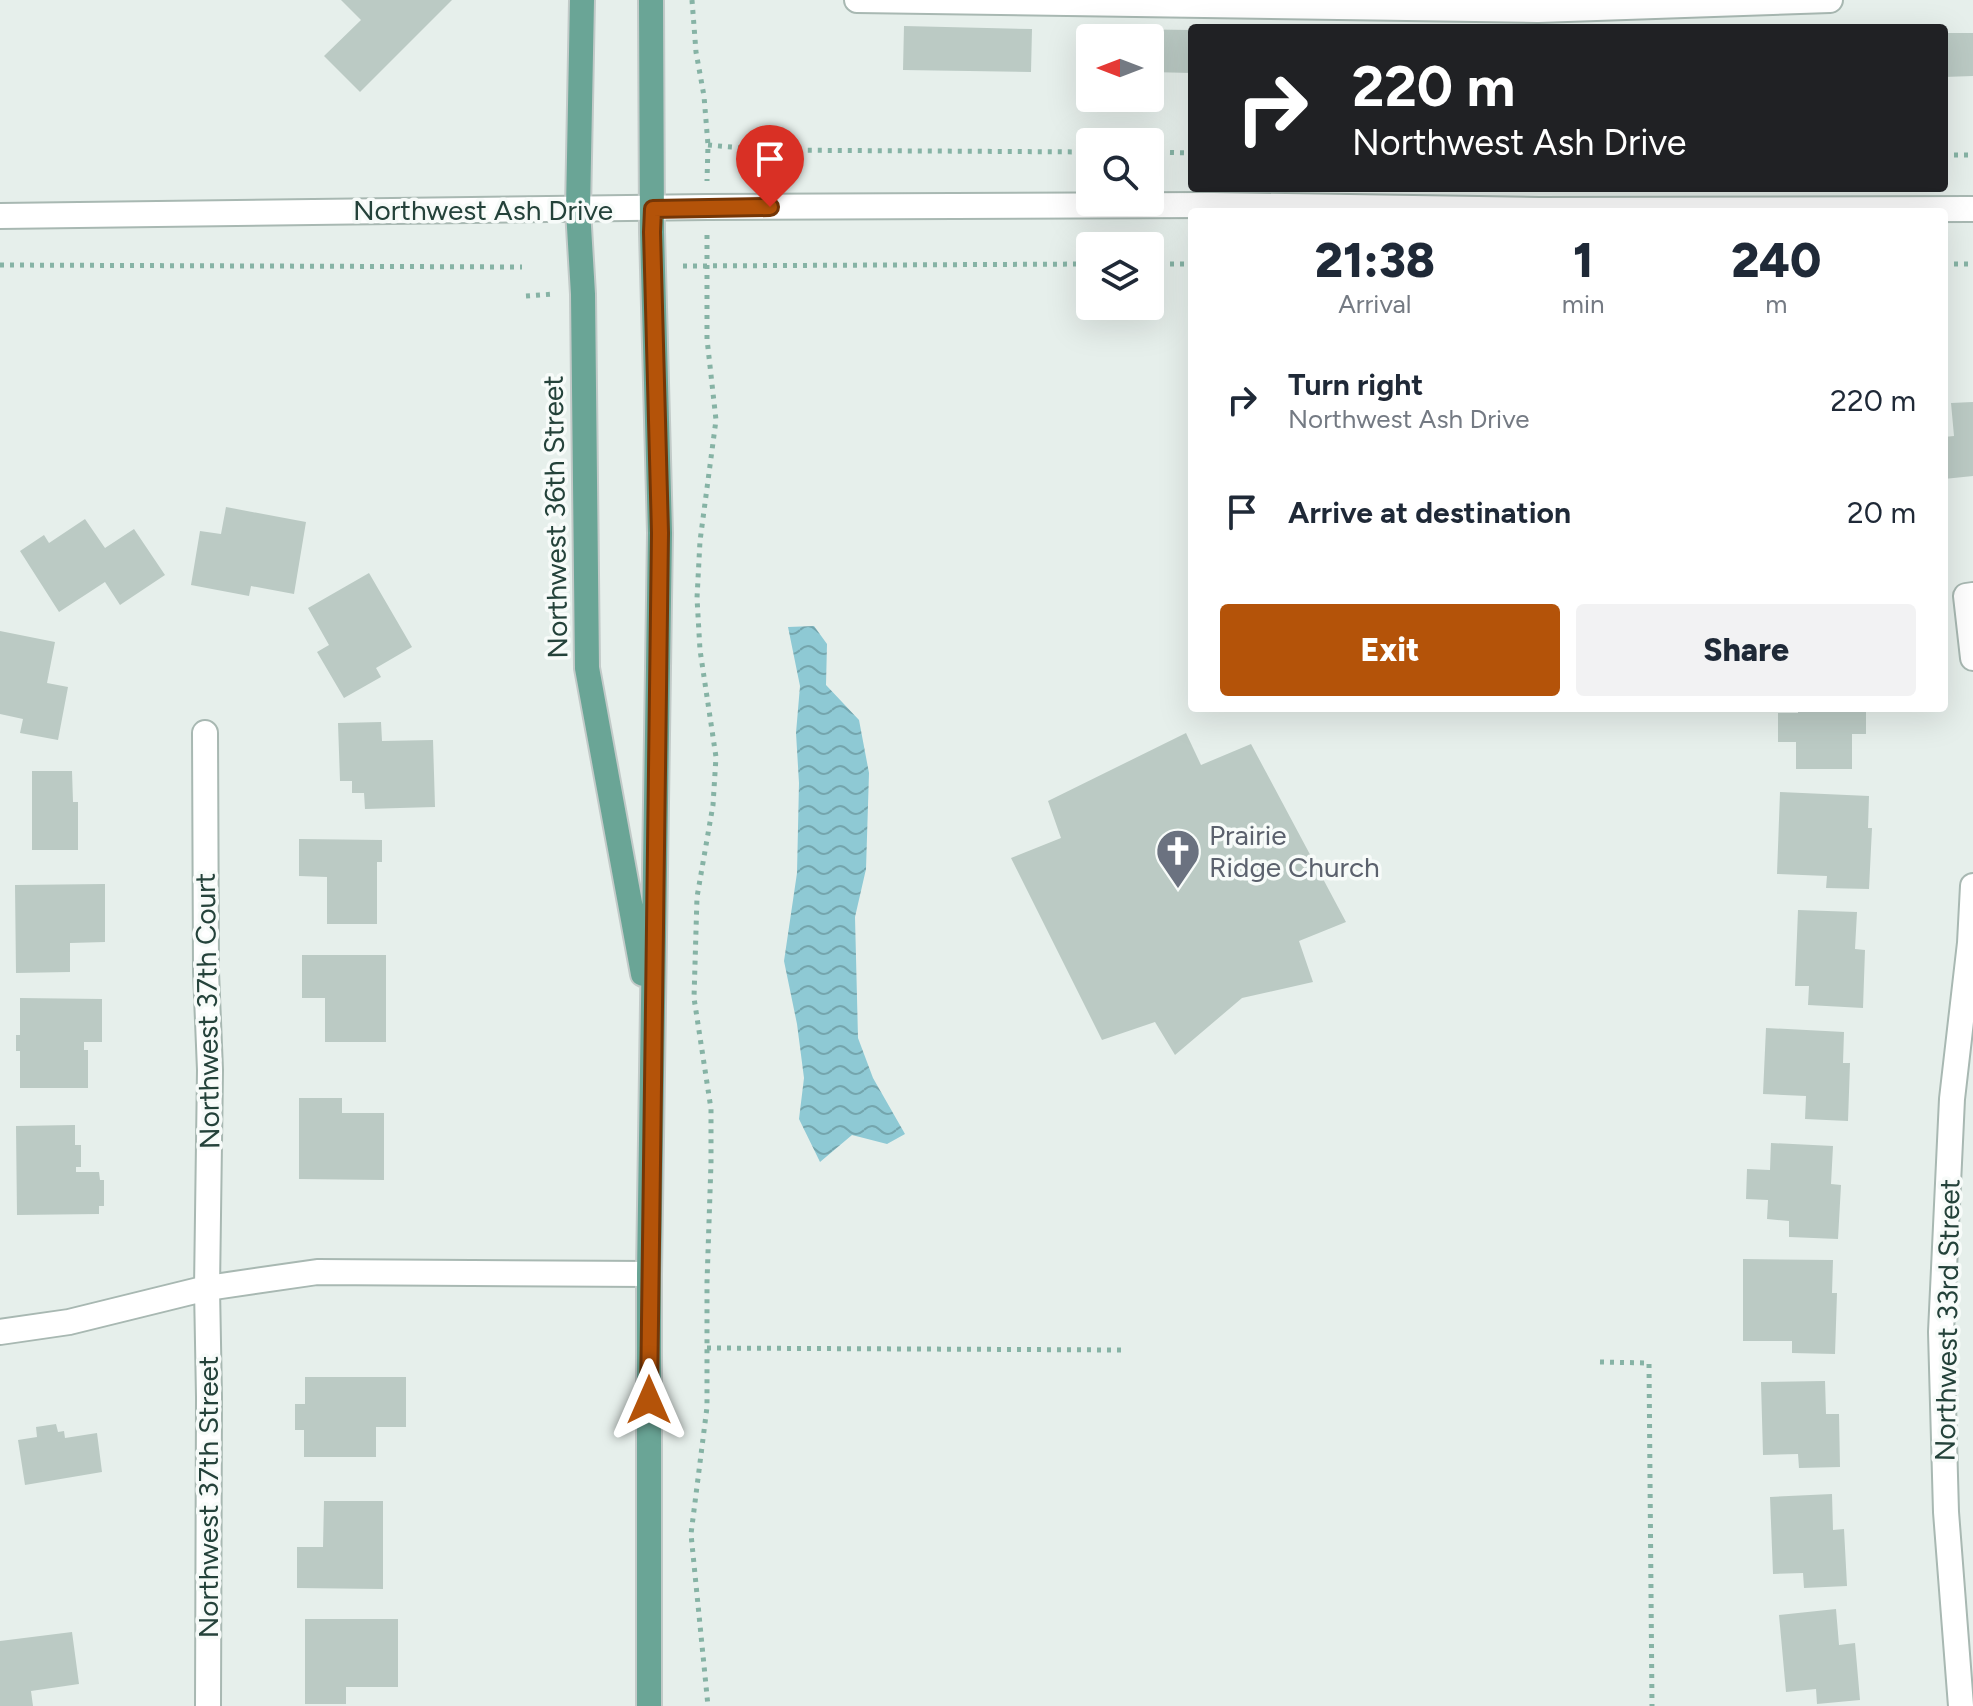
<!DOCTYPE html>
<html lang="en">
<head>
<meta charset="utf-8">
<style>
  body { margin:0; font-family:Figtree,sans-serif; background:#f2f2f3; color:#1f2937; height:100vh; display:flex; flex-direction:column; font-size:30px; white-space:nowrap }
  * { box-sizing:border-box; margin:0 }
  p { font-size:26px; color:#747a83 }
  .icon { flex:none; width:44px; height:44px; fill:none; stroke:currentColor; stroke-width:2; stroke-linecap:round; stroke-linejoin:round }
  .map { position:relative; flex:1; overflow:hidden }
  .drawer { position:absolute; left:1188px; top:208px; width:760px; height:504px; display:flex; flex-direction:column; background:#fff; border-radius:8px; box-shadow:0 8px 32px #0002 }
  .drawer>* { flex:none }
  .hud { position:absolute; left:1188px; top:24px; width:760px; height:168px; border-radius:8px; box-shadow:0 8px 32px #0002; background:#202124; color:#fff; overflow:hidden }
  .needle { width:52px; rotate:270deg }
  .fabs { position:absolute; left:1076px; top:24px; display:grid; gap:16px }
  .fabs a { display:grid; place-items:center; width:88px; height:88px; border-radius:8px; background:#fff; box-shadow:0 8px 32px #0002; font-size:40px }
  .pin { position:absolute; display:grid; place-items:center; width:68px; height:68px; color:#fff; margin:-82px -34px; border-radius:50% 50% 50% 0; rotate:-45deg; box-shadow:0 0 8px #0007 }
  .pin .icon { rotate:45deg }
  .me { position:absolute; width:88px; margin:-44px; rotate:0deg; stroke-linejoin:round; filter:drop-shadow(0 0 6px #0008) }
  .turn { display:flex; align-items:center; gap:28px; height:168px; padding:0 32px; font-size:36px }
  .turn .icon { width:104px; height:104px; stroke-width:2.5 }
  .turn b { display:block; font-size:56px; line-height:68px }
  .eta { display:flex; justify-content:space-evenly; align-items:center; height:136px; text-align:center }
  .eta b { font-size:48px; font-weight:800; line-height:56px }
  .primary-button { display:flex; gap:16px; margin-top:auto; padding:16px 32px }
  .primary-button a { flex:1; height:92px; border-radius:8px; background:#b45309; color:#fff; font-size:32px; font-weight:800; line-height:92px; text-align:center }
  .primary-button a+a { background:#f2f2f3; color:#1f2937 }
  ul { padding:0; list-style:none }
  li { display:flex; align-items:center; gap:24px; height:112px; padding:0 32px }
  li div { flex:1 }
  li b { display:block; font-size:30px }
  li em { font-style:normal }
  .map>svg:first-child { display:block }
</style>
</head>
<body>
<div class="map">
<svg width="1973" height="1706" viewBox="0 0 1973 1706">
  <defs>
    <pattern id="water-waves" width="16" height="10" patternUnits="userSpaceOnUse" patternTransform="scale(2)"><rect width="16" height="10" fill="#8ec9d4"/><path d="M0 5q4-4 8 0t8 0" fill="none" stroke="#74a5ad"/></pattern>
  </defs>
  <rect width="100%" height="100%" fill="#e6efeb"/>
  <path fill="url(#water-waves)" d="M814 626 827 644 826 685 859 720 869 773 866 869 855 917 858 1038 873 1078 905 1134 887 1144 852 1135 820 1162 799 1119 804 1078 797 1024 784 961 797 873 799 783 796 733 800 686 788 627Z"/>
  <path fill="#bbcac4" d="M341 0H452L360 92 324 56 361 20Z
    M904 26 1032 29 1031 72 903 70Z
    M1113 29 1192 30V73L1150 72V38H1113Z
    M1944 33H1973V76L1944 77Z
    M1973 402V476L1944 479V437L1954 436 1951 403Z
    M226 507 306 522 294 594 251 586 249 596 191 585 200 531 221 534Z
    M85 519 105 548 134 529 165 575 120 605 105 582 59 612 20 551 44 535 49 543Z
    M369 573 412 647 376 668 381 677 344 698 317 652 329 645 308 608Z
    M0 631 55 642 47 683 68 687 58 740 20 733 23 719 0 714Z
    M1798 708H1866V734H1852V769H1796V742H1778V713H1798Z
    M381 722 382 741 433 740 435 807 365 809 364 793H352V781H340L338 723Z
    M1186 733 1201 765 1251 744 1346 922 1299 941 1313 982 1242 998 1175 1055 1155 1022 1102 1040 1011 858 1061 838 1048 801Z
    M32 771H72L73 802H78V850H32Z
    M1780 792 1869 796 1868 828H1872L1869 889 1826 888 1827 876 1777 874Z
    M299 839 382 840V862H377V924H327V877L299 876Z
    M105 884V942L70 943V972L16 973 15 885Z
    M1798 910 1857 912 1855 949 1865 950 1863 1008 1808 1005 1809 986H1795Z
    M302 955H386V1042H325V998H302Z
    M20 998 102 999V1042H84V1050H88V1088H20V1051H16V1035H20Z
    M1766 1028 1844 1032 1843 1063H1850L1848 1121 1805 1119 1806 1096 1763 1094Z
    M299 1098H342V1113H384V1180L299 1179Z
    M75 1125V1145H81V1167H76V1172H99L100 1180H104V1206H99V1214L17 1215 16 1126Z
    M1771 1143 1833 1146 1831 1184 1841 1185 1838 1239 1789 1237V1221L1767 1219 1768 1200 1746 1199 1747 1169 1770 1170Z
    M1743 1259 1833 1260 1832 1293H1837L1835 1354 1792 1353V1341H1743Z
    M305 1377H406V1427H376V1457H304V1430H295V1404H305Z
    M1825 1381 1826 1414H1839L1840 1467 1799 1468 1798 1454 1763 1455 1761 1382Z
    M56 1424 58 1432 64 1431 65 1438 97 1433 102 1472 25 1485 18 1440 37 1437 36 1427Z
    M1832 1494 1833 1530 1844 1529 1847 1586 1804 1588 1803 1573 1773 1574 1770 1497Z
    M324 1501H383V1589L297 1588V1547H323Z
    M1836 1609 1839 1645 1855 1643 1860 1700 1817 1704 1816 1689 1786 1692 1779 1615Z
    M305 1619H398V1687H346V1704H305Z
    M72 1632 79 1684 31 1691 33 1706H0V1641Z"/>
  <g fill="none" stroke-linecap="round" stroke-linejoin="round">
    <g stroke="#a8b8b2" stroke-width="28">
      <path id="minor" d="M857 0 1538 10 1830 0
        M0 216 707 207 1213 205 1539 210 1973 209
        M1973 595 1966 596 1973 658
        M205 733 206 972 210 1070 207 1288 209 1397 208 1706
        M0 1332 69 1322 207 1288 317 1272 649 1274
        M1961 1706 1946 1512 1941 1332 1952 1099 1970 943 1973 886"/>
    </g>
    <g stroke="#c2cac8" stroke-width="28">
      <path id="major" d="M582 0 578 210 583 294 587 668 643 974
        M649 1706V1274L660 533 652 232 651 0"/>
    </g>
    <path stroke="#86b3a5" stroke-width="5" stroke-dasharray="4 6" stroke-linecap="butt" d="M692 0 696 52 704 96 708 145 707 181
      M708 145 765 150 1090 152
      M1150 152 1192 153
      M1944 155H1973
      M707 235V339L716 420 700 541 697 598 700 650 716 757 713 805 697 897 694 998 711 1109V1163L707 1282V1407L691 1534 708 1706
      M1150 264H1192
      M1944 264H1973
      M0 265 522 267
      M683 266 1090 264
      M526 296 555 294
      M707 1348 1122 1350
      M1600 1362 1649 1363 1652 1706"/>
    <use href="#minor" stroke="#fff" stroke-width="24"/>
    <use href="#major" stroke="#6aa596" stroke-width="24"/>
  </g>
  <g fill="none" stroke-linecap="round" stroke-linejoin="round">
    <g stroke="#753606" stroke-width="20">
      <path id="route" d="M649 1400 660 533 652 232 653 209 770 207"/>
    </g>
    <use href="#route" stroke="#b45309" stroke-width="14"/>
  </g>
  <defs>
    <g id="church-pin" transform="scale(2.3)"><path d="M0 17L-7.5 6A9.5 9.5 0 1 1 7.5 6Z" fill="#6b7280" stroke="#f7fbf9"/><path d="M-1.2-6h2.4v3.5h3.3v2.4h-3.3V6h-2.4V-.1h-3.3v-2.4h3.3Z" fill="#fff"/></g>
  </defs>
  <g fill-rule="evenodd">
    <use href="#church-pin" x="1178" y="851"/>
  </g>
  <g text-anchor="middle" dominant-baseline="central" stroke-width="7" stroke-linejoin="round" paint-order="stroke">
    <g font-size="28" fill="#24423a" stroke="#f7fbf9">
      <text x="483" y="210">Northwest Ash Drive</text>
      <text transform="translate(555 517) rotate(-91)">Northwest 36th Street</text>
      <text transform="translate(207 1011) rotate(-91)">Northwest 37th Court</text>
      <text transform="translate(1947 1320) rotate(-89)">Northwest 33rd Street</text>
      <text transform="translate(208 1497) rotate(-90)">Northwest 37th Street</text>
    </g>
    <g font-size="28" fill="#5b616d" stroke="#f7fbf9" text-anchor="start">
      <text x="1209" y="835">Prairie<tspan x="1209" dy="32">Ridge Church</tspan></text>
    </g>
  </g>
</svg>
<div class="fabs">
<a><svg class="needle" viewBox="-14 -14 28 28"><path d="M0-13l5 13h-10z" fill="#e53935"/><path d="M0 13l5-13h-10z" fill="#747a83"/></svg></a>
<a><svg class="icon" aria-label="search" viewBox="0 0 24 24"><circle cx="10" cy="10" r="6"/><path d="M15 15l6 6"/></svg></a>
<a><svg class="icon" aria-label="layers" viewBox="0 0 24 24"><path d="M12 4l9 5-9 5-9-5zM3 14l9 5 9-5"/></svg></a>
</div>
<div class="pin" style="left:770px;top:207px;background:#d93025"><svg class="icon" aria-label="arrive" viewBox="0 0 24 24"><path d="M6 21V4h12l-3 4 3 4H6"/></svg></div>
<svg class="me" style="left:649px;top:1400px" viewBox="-20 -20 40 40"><path d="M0-17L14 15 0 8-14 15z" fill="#b45309" stroke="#fff" stroke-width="4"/></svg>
<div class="hud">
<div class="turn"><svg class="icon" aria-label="right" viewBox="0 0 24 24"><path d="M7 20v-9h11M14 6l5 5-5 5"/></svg><div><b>220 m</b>Northwest Ash Drive</div></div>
</div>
<section class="drawer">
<div class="eta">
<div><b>21:38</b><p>Arrival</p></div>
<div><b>1</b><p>min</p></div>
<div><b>240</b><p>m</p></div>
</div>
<ul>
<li><svg class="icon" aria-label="right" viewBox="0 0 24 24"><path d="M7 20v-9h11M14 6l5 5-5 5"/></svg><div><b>Turn right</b><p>Northwest Ash Drive</p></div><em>220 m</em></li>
<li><svg class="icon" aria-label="arrive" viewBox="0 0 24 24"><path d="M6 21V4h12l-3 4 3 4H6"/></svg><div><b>Arrive at destination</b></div><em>20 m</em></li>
</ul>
<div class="primary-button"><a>Exit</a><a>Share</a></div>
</section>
</div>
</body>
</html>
